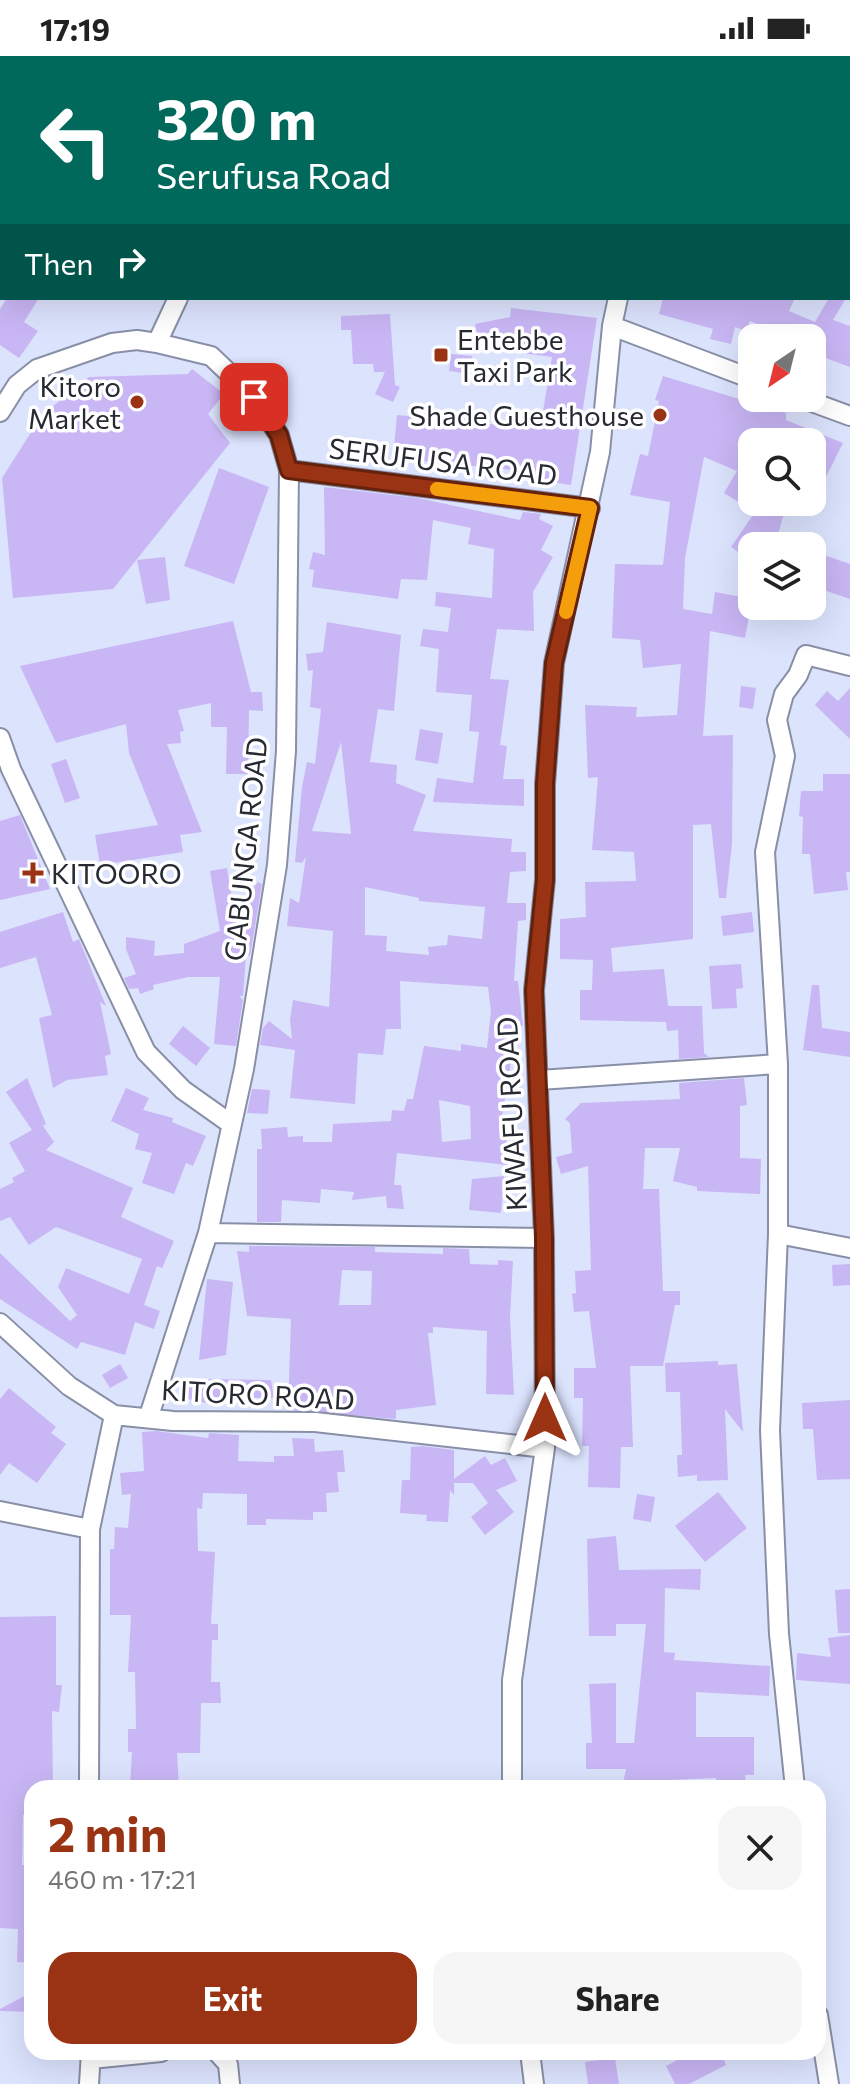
<!DOCTYPE html>
<html lang="en">
<head>
<meta charset="utf-8">
<style>
  body { margin:0; font-family:Commissioner,sans-serif; background:#f6f6f6; color:#222; height:100vh; display:flex; flex-direction:column; font-size:30px; white-space:nowrap }
  * { box-sizing:border-box; margin:0 }
  p { font-size:26px; color:#767676 }
  .icon { flex:none; width:44px; height:44px; fill:none; stroke:currentColor; stroke-width:2; stroke-linecap:round; stroke-linejoin:round }
  .map { position:relative; flex:1; overflow:hidden }
  .side { position:absolute; left:24px; top:1724px; width:802px; height:280px; display:flex; flex-direction:column; background:#fff; border-radius:24px; box-shadow:0 8px 32px #0002 }
  .side>* { flex:none }
  .guide { position:absolute; left:0px; top:0px; width:850px; height:244px; box-shadow:0 8px 32px #0002; background:#00695c; color:#fff; overflow:hidden }
  .needle { width:52px; rotate:215deg }
  .controls { position:absolute; left:738px; top:268px; display:grid; gap:16px }
  .controls a { display:grid; place-items:center; width:88px; height:88px; border-radius:16px; background:#fff; box-shadow:0 8px 32px #0002; font-size:40px }
  .pin { position:absolute; display:grid; place-items:center; width:68px; height:68px; color:#fff; margin:-34px; border-radius:16px; box-shadow:0 4px 12px #0006 }
  .me { position:absolute; width:88px; margin:-44px; rotate:0deg; stroke-linejoin:round; filter:drop-shadow(0 0 6px #0008) }
  .turn { display:flex; align-items:center; gap:28px; height:168px; padding:0 24px; font-size:36px }
  .turn .icon { width:104px; height:104px; stroke-width:2.5 }
  .turn b { display:block; font-size:56px; line-height:68px }
  .then { display:flex; align-items:center; height:76px; padding:0 24px; background:#0003; gap:16px; font-size:30px }
  .round { display:grid; place-items:center; flex:none; width:84px; height:84px; border-radius:24px; background:#f6f6f6 }
  .head { display:flex; align-items:center; justify-content:space-between; height:136px; padding:0 24px }
  h1 { font-size:48px; font-weight:700; line-height:60px; color:#9a3313 }
  .action { display:flex; gap:16px; margin-top:auto; padding:16px 24px }
  .action a { flex:1; height:92px; border-radius:24px; background:#9a3313; color:#fff; font-size:32px; font-weight:700; line-height:92px; text-align:center }
  .action a+a { background:#f6f6f6; color:#222 }
  .status { display:flex; justify-content:space-between; align-items:center; height:56px; padding:0 40px; background:#fff; direction:ltr }
  .status svg { height:22px; fill:currentColor }
  .map>svg:first-child { display:block }
</style>
</head>
<body>
<div class="status"><b>17:19</b><svg viewBox="0 0 49 12"><path d="M0 12V9h3v3zM5 12V6h3v6zM10 12V3h3v9zM15 12V0h3v12zM26 1h20v11H26zM47 4h2v5h-2z"/></svg></div>
<div class="map">
<svg width="850" height="2028" viewBox="0 0 850 2028">
  <rect width="100%" height="100%" fill="#dce3fd"/>
  <path fill="#d9afde" d="M308 0H622L307 2Z"/>
  <path fill="#c9b6f5" fill-rule="evenodd" d="M7 242H39L24 266 38 275 19 302 0 289V253Z
    M663 242H795L789 255 815 266 829 242H846L833 264 850 270V311L812 297V282H789L750 265 746 275 735 271 731 288 710 283 713 273 659 258Z
    M511 252 597 262 571 429 532 423 533 416 393 402 397 359 540 373 552 301 506 295 507 289 480 291 475 268 510 261Z
    M390 258 395 329 400 331 393 346 375 338 385 316H374L373 308H353L351 274H341V260Z
    M451 298 472 300 470 318 449 315Z
    M192 313 224 338 208 358 230 387 113 533 13 542 2 422 42 359 89 321 188 318Z
    M663 320 786 357V364L843 387 812 449V386H778L752 377V433L744 446H787L779 475 768 490H752V506L731 491 755 456 724 437 737 415 704 401 685 502 683 553 712 558 715 536 752 543 745 582 710 575 703 680 733 679 732 788 726 842H719L711 768 693 769V883L611 892 613 916 664 913 668 950H702L704 997 709 1001 679 1003 678 974 667 975 666 966 580 964V934H592L593 904 560 903V863L586 861 585 826 636 825 634 796 592 794 598 721 588 722 585 649 637 651 636 661 677 659 681 608 643 612 640 584 612 582 615 508 663 509 670 446 630 439 640 398 648 400 659 345 655 344Z
    M219 412 269 431 234 528 184 510Z
    M324 431 418 442 520 464 523 456 541 458 539 463 553 470 541 494 553 501 533 536 534 575 497 573 490 623 509 624 500 689 507 690 503 723H524V750L433 746 437 722 473 727 479 676 469 675 472 639 436 636 439 593 420 590 423 573 448 576 451 552 435 550 436 536 492 542 494 493 468 488 471 472 433 464 427 524 401 523 398 543 312 531 314 514 309 513 313 496 325 499Z
    M812 495 850 508V543L812 530Z
    M165 501 170 544 146 548 137 504Z
    M233 565 251 636H262L263 655 249 654 248 718H226L227 671H211V647L178 654 184 675 180 676 181 687 167 688 202 776 180 779 183 796 100 809 95 779 158 769 129 697 126 668 56 687 20 610Z
    M327 566 401 579 394 655 378 653 370 706 397 709 396 727 426 739 413 775 512 783 511 796H526V815L510 816 507 847H526V864L518 865 514 925H518L523 970H517L500 1072H506L507 1109 397 1097 394 1129H401L404 1153 387 1152 386 1140 352 1144 354 1136 321 1133 320 1147 282 1144 281 1166H257V1093H262L261 1073 287 1071 288 1081 303 1080V1086H332L333 1068 391 1065 392 1054 404 1055 407 1043H413L424 990 461 995V988L487 992 491 955 488 931 400 925 401 973H386L383 999 358 997 355 1048 290 1042 295 994 260 989 263 972 269 965 292 983 290 964 293 944 329 951 333 875 287 870 290 842 299 847 306 801 302 807 295 806 302 731 307 706 315 708 321 653 310 651 313 614 308 615 306 598 323 596ZM341 686 351 778 312 775ZM365 831 419 842V845L485 851 482 883 448 879 447 889 428 891 429 899 386 895 387 880 365 879ZM439 1044 470 1050 471 1083 442 1086Z
    M741 630 756 632 753 653 739 651Z
    M850 632V683L815 649 827 635 838 645Z
    M420 673 443 677 438 708 415 704Z
    M66 703 80 742 65 747 51 708Z
    M823 718H850V816H846L848 834 814 838 810 798H802L803 761 799 760 801 735H823Z
    M20 759 50 833 0 844V765Z
    M227 812 234 856 258 826 262 828 250 900 246 899 243 940H239L243 944 236 990 214 988 220 921H188L153 929 154 933 140 938 138 932 129 933 124 922 136 918 126 893V881L155 885 154 900 184 897V888L220 875 210 815Z
    M63 856 73 886 79 883 106 950 100 946 111 998 105 1000 108 1019 67 1024 53 1032 39 962 52 959 36 901 0 912V876Z
    M752 856 754 876 723 880 721 860Z
    M741 908 743 932 736 933 737 952 712 953 709 910Z
    M812 929H819L822 972 850 976V1001L803 994Z
    M183 970 210 992 196 1010 169 988Z
    M27 1022 46 1068 43 1070 54 1086 46 1094 133 1132 121 1161 174 1185 162 1212 157 1210 144 1249 160 1255 154 1273 135 1266 125 1299 81 1286 77 1293 0 1243V1197L70 1265 77 1259 58 1231 66 1212 129 1238 142 1203 56 1171 29 1189 10 1161 0 1165V1133L14 1126 12 1122 25 1115 9 1087 32 1074 6 1036Z
    M744 1022 747 1049 740 1050V1102L761 1103 760 1138 697 1135V1131L673 1125 680 1092H645L643 1133H659L663 1235H680V1249H675L663 1310H630L633 1391H621L620 1432 588 1431 589 1390H582L583 1342H574V1312H596L589 1255 574 1256 572 1238 576 1237 575 1215 591 1214 588 1110 561 1118 556 1101 572 1097 570 1067 565 1063 581 1047 680 1043 679 1027Z
    M126 1032 149 1042 143 1054 173 1062 172 1066 206 1080 193 1110 186 1107 174 1138 142 1127 152 1097 135 1093 139 1078 111 1065Z
    M252 1033 270 1034 268 1058 247 1057Z
    M504 1120 501 1157 469 1154 472 1123Z
    M249 1190 375 1191V1196L443 1198V1192L469 1193 470 1208 498 1209V1204L513 1205 510 1262 514 1339 486 1338 487 1275 433 1271V1277H428L436 1349 396 1354V1363L288 1354 291 1263 247 1260 237 1195 249 1196ZM342 1214 372 1215 371 1249H339Z
    M850 1208V1229L833 1230 832 1209Z
    M207 1223 233 1226 226 1299 199 1304Z
    M718 1305V1309L737 1308 743 1376 725 1353 728 1424 697 1425V1419L678 1421 677 1399H682L680 1336H666L665 1307Z
    M120 1308 128 1322 110 1332 102 1319Z
    M188 1323 271 1324 274 1342 207 1341 206 1347 184 1342Z
    M9 1332 56 1371 51 1377 66 1388 37 1427 9 1407 0 1419V1343Z
    M850 1344V1423L817 1424 813 1373H803L802 1347Z
    M156 1375 208 1382 209 1377 239 1379 238 1405 274 1406V1400H294L292 1382 314 1383 315 1396 343 1394 345 1416H337L339 1436 326 1437 327 1456H313V1464L266 1463V1469H247V1438L203 1437 202 1453 197 1452 198 1495 215 1496 211 1568H218V1584H212L211 1626H220L221 1647H201L200 1697H177L179 1732 130 1730 132 1696H128V1673H136L135 1616H128L131 1559H110V1493H114L115 1471 128 1472 131 1438 122 1439 120 1417 144 1415 142 1376Z
    M422 1390 454 1394V1423L485 1400 491 1409 505 1402 517 1425 496 1434 514 1456 485 1479 471 1461 488 1447 473 1427H454V1439L450 1434 448 1466 426 1465 427 1459 400 1457 402 1424H410L411 1391Z
    M718 1436 747 1472 705 1506 675 1470Z
    M637 1438 655 1441 651 1466 633 1463Z
    M616 1480 619 1514 701 1513 700 1534 665 1532 664 1596 675 1597 674 1604 770 1610 769 1640 696 1636V1681H754V1719H745L747 1732H717L716 1722 670 1724 672 1732H622L626 1713H586V1687H592L589 1628 616 1627V1687H634L646 1568H616V1580H589L587 1483Z
    M850 1533V1577H838L835 1534Z
    M56 1560V1629H62L59 1656 52 1655 53 1732H32V1760L23 1759 22 1809H32V1907L17 1906 18 1873 0 1872V1561Z
    M850 1579V1628L796 1624 797 1597 831 1601 828 1582Z
    M32 1936V1956L0 1955V1953Z
    M692 1996H721L726 2009 689 2028H675L666 2010Z
    M615 2002 619 2028H588L585 2006Z"/>
  <g fill="none" stroke-linecap="round" stroke-linejoin="round">
    <g stroke="#888fa6" stroke-width="22">
      <path id="minor" d="M34 2 35 0
        M288 2 289 0
        M665 2V0
        M0 50 2 47
        M612 270 752 323
        M157 287 178 242
        M801 342 850 360
        M0 356 17 329 37 313 112 287 137 284 157 287 211 300 254 341 279 379 289 414 286 695 277 809 244 1013 208 1177 149 1360
        M289 414 590 452
        M0 682 11 713 146 996 183 1034 231 1068
        M539 1024 778 1008
        M208 1177 544 1182
        M778 1178 850 1192
        M0 1267 69 1330 114 1359 173 1365 315 1366 545 1392
        M0 1455 90 1473
        M89 1732 90 1473 114 1359
        M512 1732V1624L545 1392 544 1182 534 934 545 824V728L554 607 600 396 612 270 618 242
        M795 1732 779 1578 770 1374 778 1178V1008L765 796 785 700 777 664 784 638 798 619 806 599 850 610
        M818 1959 829 2028
        M217 1996 228 2008 230 2028
        M530 1996 534 2028
        M91 2003 161 1996
        M89 2028 91 1996"/>
    </g>
    <use href="#minor" stroke="#fff" stroke-width="18"/>
  </g>
  <g fill="none" stroke-linecap="round" stroke-linejoin="round">
    <g stroke="#64210c" stroke-width="20">
      <path id="route" d="M254 341 279 379 289 414 590 452 554 607 545 728V824L534 934 544 1182 545 1362"/>
    </g>
    <use href="#route" stroke="#9a3313" stroke-width="14"/>
    <path stroke="#f59e0b" stroke-width="14" d="M437 433 590 452 566 556"/>
  </g>
  <g fill="#9a3313" stroke="#fff" stroke-width="3">
    <rect x="433" y="291" width="16" height="16" rx="4"/>
    <circle cx="137" cy="346" r="8"/>
    <circle cx="660" cy="359" r="8"/>
    <path d="M29 805h8v8h8v8h-8v8h-8v-8h-8v-8h8z"/>
  </g>
  <g text-anchor="middle" dominant-baseline="central" stroke-width="7" stroke-linejoin="round" paint-order="stroke">
    <g font-size="28" fill="#272933" stroke="#fff" text-anchor="start">
      <text x="457" y="283">Entebbe<tspan x="457" dy="32">Taxi Park</tspan></text>
      <text x="121" y="330" text-anchor="end">Kitoro<tspan x="121" dy="32">Market</tspan></text>
      <text x="644" y="359" text-anchor="end">Shade Guesthouse</text>
      <text x="51" y="817">KITOORO</text>
    </g>
    <g font-size="28" fill="#272933" stroke="#fff">
      <text transform="translate(443 405) rotate(7)">SERUFUSA ROAD</text>
      <text transform="translate(245 793) rotate(-84)">GABUNGA ROAD</text>
      <text transform="translate(511 1058) rotate(-93)">KIWAFU ROAD</text>
      <text transform="translate(258 1338) rotate(3)">KITORO ROAD</text>
    </g>
  </g>
</svg>
<div class="controls">
<a><svg class="needle" viewBox="-14 -14 28 28"><path d="M0-13l5 13h-10z" fill="#e53935"/><path d="M0 13l5-13h-10z" fill="#767676"/></svg></a>
<a><svg class="icon" aria-label="search" viewBox="0 0 24 24"><circle cx="10" cy="10" r="6"/><path d="M15 15l6 6"/></svg></a>
<a><svg class="icon" aria-label="layers" viewBox="0 0 24 24"><path d="M12 4l9 5-9 5-9-5zM3 14l9 5 9-5"/></svg></a>
</div>
<div class="pin" style="left:254px;top:341px;background:#d93025"><svg class="icon" aria-label="arrive" viewBox="0 0 24 24"><path d="M6 21V4h12l-3 4 3 4H6"/></svg></div>
<svg class="me" style="left:545px;top:1362px" viewBox="-20 -20 40 40"><path d="M0-17L14 15 0 8-14 15z" fill="#9a3313" stroke="#fff" stroke-width="4"/></svg>
<div class="guide">
<div class="turn"><svg class="icon" aria-label="left" viewBox="0 0 24 24"><path d="M17 20v-9H6M10 6l-5 5 5 5"/></svg><div><b>320 m</b>Serufusa Road</div></div>
<div class="then">Then<svg class="icon" aria-label="right" viewBox="0 0 24 24"><path d="M7 20v-9h11M14 6l5 5-5 5"/></svg></div>
</div>
<section class="side">
<div class="head"><div><h1>2 min</h1><p>460 m · 17:21</p></div><a class="round"><svg class="icon" aria-label="close" viewBox="0 0 24 24"><path d="M6 6l12 12M18 6L6 18"/></svg></a></div>
<div class="action"><a>Exit</a><a>Share</a></div>
</section>
</div>
</body>
</html>
